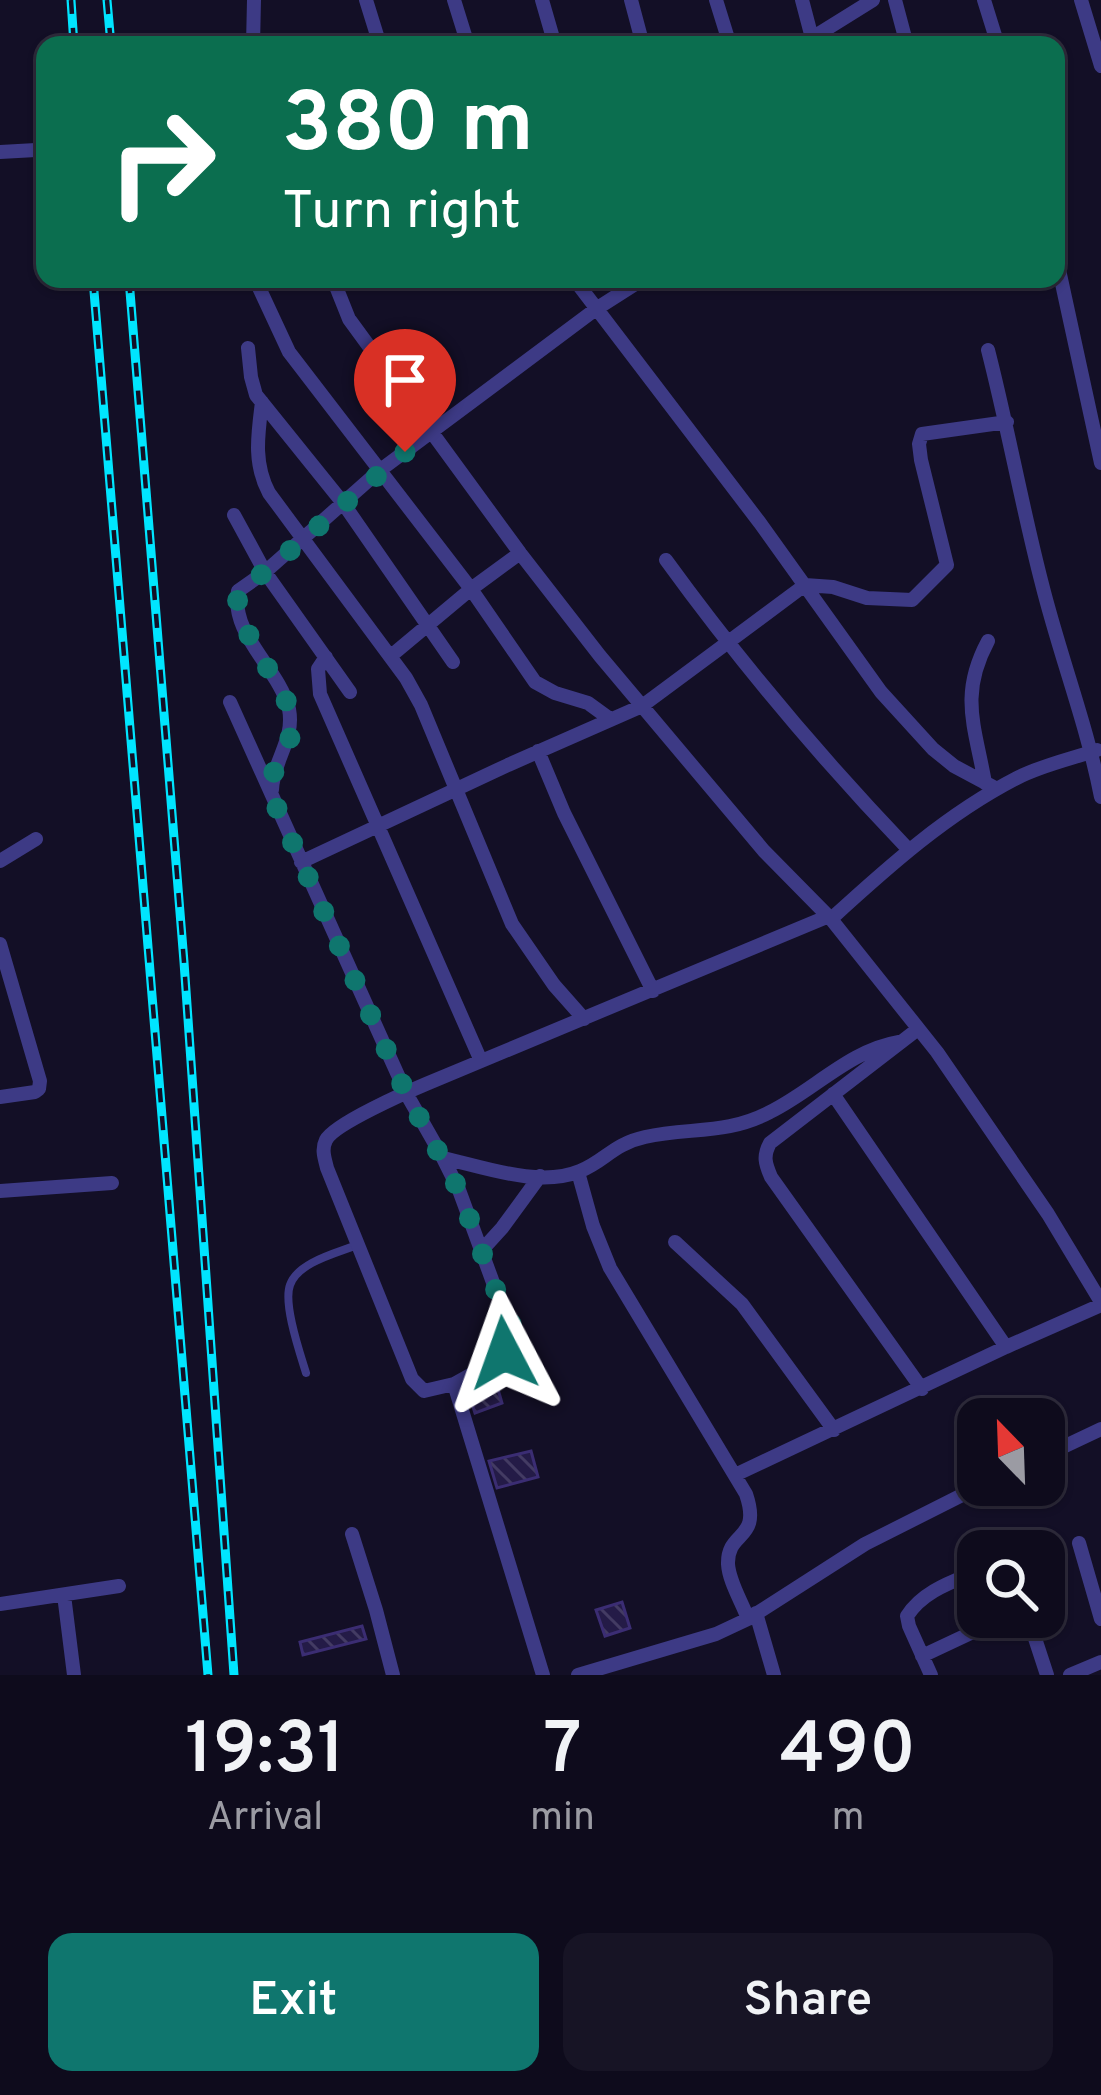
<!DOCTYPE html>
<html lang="en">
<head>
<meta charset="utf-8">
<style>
  body { margin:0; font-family:Overpass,sans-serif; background:#171425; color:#f1f3f6; height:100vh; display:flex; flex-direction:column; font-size:45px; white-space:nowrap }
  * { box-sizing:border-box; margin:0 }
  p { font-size:39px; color:#9b9ba3 }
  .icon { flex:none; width:66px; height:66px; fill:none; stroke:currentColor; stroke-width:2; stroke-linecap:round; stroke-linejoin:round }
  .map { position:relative; height:1675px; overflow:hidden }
  .sheet { display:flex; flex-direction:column; background:#0e0b1c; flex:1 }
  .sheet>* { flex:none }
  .top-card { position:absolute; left:36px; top:36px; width:1029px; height:252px; border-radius:24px; box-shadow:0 3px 9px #0004,0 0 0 3px #2e2b3b; background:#0b6e4f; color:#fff; overflow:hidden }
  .needle { width:78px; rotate:337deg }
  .buttons { position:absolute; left:957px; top:1398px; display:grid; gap:24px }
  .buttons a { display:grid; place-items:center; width:108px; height:108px; border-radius:24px; background:#0e0b1c; box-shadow:0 3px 9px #0004,0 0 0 3px #2e2b3b; font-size:60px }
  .pin { position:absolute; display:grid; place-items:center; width:102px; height:102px; color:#fff; margin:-123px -51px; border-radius:50% 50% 50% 0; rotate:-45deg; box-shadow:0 0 12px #0007 }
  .pin .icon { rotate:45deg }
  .me { position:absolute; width:132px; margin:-66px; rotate:356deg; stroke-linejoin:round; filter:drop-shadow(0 0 9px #0008) }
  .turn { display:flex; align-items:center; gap:42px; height:252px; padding:0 48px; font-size:54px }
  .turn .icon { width:156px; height:156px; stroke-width:2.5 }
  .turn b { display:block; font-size:84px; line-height:102px }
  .eta { display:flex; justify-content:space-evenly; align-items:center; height:204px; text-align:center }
  .eta b { font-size:72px; font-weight:600; line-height:84px }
  .action { display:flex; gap:24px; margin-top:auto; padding:24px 48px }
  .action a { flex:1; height:138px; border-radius:24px; background:#0f766e; color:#fff; font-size:48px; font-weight:600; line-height:138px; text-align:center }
  .action a+a { background:#171425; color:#f1f3f6 }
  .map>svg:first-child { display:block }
</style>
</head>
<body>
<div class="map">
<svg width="1101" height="1675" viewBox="0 0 1101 1675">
  <defs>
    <pattern id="building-back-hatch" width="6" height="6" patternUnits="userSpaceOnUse" patternTransform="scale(3)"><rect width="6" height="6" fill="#241b47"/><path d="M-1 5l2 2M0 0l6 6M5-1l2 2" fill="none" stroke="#433b63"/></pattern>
  </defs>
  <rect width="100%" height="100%" fill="#130f26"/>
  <path fill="url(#building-back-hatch)" stroke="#3b2d73" stroke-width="3" d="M494 1375 502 1403 475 1413 467 1389Z
    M531 1451 538 1477 497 1488 489 1461Z
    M622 1602 630 1628 605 1636 596 1610Z
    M362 1626 366 1639 303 1655 300 1642Z"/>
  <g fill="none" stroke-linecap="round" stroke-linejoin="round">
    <path stroke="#3d3a85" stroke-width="8" d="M306 1373C300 1353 283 1304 290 1285 298 1262 337 1253 357 1245"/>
    <path stroke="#3d3a85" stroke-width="14" d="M366 0 380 45
      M454 0 468 45
      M542 0 555 45
      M631 0 643 45
      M716 0 730 45
      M802 0 812 38
      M895 0 907 45
      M984 0 998 45
      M1081 0 1101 66
      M253 45 254 0
      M786 45 812 38 873 0
      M0 152 36 150
      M1056 256 1101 463
      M255 279 289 352 471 589 535 682 555 693 588 703 610 719
      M333 279 349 319 520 553 600 656 764 851 831 919 937 1052 1048 1214 1101 1302
      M574 279 760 523 881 692 933 749 954 766 997 789
      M248 348 251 377 256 395 343 503 453 662
      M988 350C1008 428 1022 507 1042 584 1060 656 1087 725 1101 797
      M262 402C258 434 253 463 269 493L406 678 421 705 512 924 554 985 584 1019
      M234 515 265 572 350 692
      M666 560C740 662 821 758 908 849
      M392 655 471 589 520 553
      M326 657 318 669 320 694 481 1061
      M230 702 406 1093 443 1158C484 1167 539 1188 580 1171 605 1161 613 1144 645 1137 690 1127 726 1135 770 1112 813 1091 850 1050 899 1042
      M538 751 564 813 653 991
      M985 783C975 726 959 695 988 641
      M272 790C273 760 295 740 289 709 279 668 230 635 238 591L265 572 379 471 596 309 643 279
      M0 861 36 839
      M301 862 508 765 642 706 805 585 833 587 867 598 912 600 947 565 921 460 919 444 922 434 1007 422
      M831 919C889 866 947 814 1017 778 1042 765 1071 759 1097 750
      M0 944 40 1081 39 1089 35 1092 0 1097
      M918 1029 770 1143C763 1156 765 1163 771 1177L922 1389
      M833 1094 1006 1347 1101 1305
      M443 1158 459 1190 495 1288 513 1328 511 1341 495 1361 454 1384 424 1391 412 1379 327 1168C325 1159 321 1150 326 1140 334 1124 407 1092 426 1084L829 916
      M578 1172 593 1226 610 1268 746 1494C762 1541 727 1530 728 1564 729 1582 742 1602 748 1619
      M0 1191 112 1183
      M675 1242 742 1304 834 1430
      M482 1250 502 1228 540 1176
      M454 1384 543 1675
      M1044 1456 1101 1429
      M735 1475 1006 1347
      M352 1534 376 1610 393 1675
      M1079 1543 1101 1619
      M64 1595 74 1675
      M0 1604 119 1586
      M756 1613 774 1675
      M1028 1617 1047 1675
      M922 1656 1005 1617
      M578 1675 716 1634 748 1619 865 1544 982 1485
      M931 1675 909 1626 907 1616C923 1591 952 1582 978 1571
      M1070 1675 1101 1662"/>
    <g stroke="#00e5ff" stroke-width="9">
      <path id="rail" d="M71 0 74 45
        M107 0 111 45
        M93 279 208 1675
        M129 279 184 962 234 1675"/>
    </g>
    <use href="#rail" stroke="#130f26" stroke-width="4.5" stroke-dasharray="14" stroke-linecap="butt"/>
  </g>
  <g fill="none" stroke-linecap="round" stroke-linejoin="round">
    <path stroke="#0f766e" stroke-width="21" stroke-dasharray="0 37.8" d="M405 452 265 572 238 591 237 614 288 704 290 739 272 776 271 795 406 1093 459 1190 495 1288 513 1328 511 1341 504 1353"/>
  </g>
</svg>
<div class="buttons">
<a><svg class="needle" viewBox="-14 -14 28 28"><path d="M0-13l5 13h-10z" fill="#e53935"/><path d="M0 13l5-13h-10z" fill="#9b9ba3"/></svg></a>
<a><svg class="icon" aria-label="search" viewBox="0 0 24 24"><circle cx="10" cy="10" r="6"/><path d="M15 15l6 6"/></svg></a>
</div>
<div class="pin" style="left:405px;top:452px;background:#d93025"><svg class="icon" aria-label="arrive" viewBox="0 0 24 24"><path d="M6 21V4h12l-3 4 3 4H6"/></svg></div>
<svg class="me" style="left:504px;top:1353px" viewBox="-20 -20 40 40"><path d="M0-17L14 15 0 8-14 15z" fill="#0f766e" stroke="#fff" stroke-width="4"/></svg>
<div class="top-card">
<div class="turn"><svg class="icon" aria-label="right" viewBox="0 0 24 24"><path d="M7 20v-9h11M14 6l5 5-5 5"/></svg><div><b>380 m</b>Turn right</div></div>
</div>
</div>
<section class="sheet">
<div class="eta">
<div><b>19:31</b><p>Arrival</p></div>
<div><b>7</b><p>min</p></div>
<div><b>490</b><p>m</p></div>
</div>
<div class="action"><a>Exit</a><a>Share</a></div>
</section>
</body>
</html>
